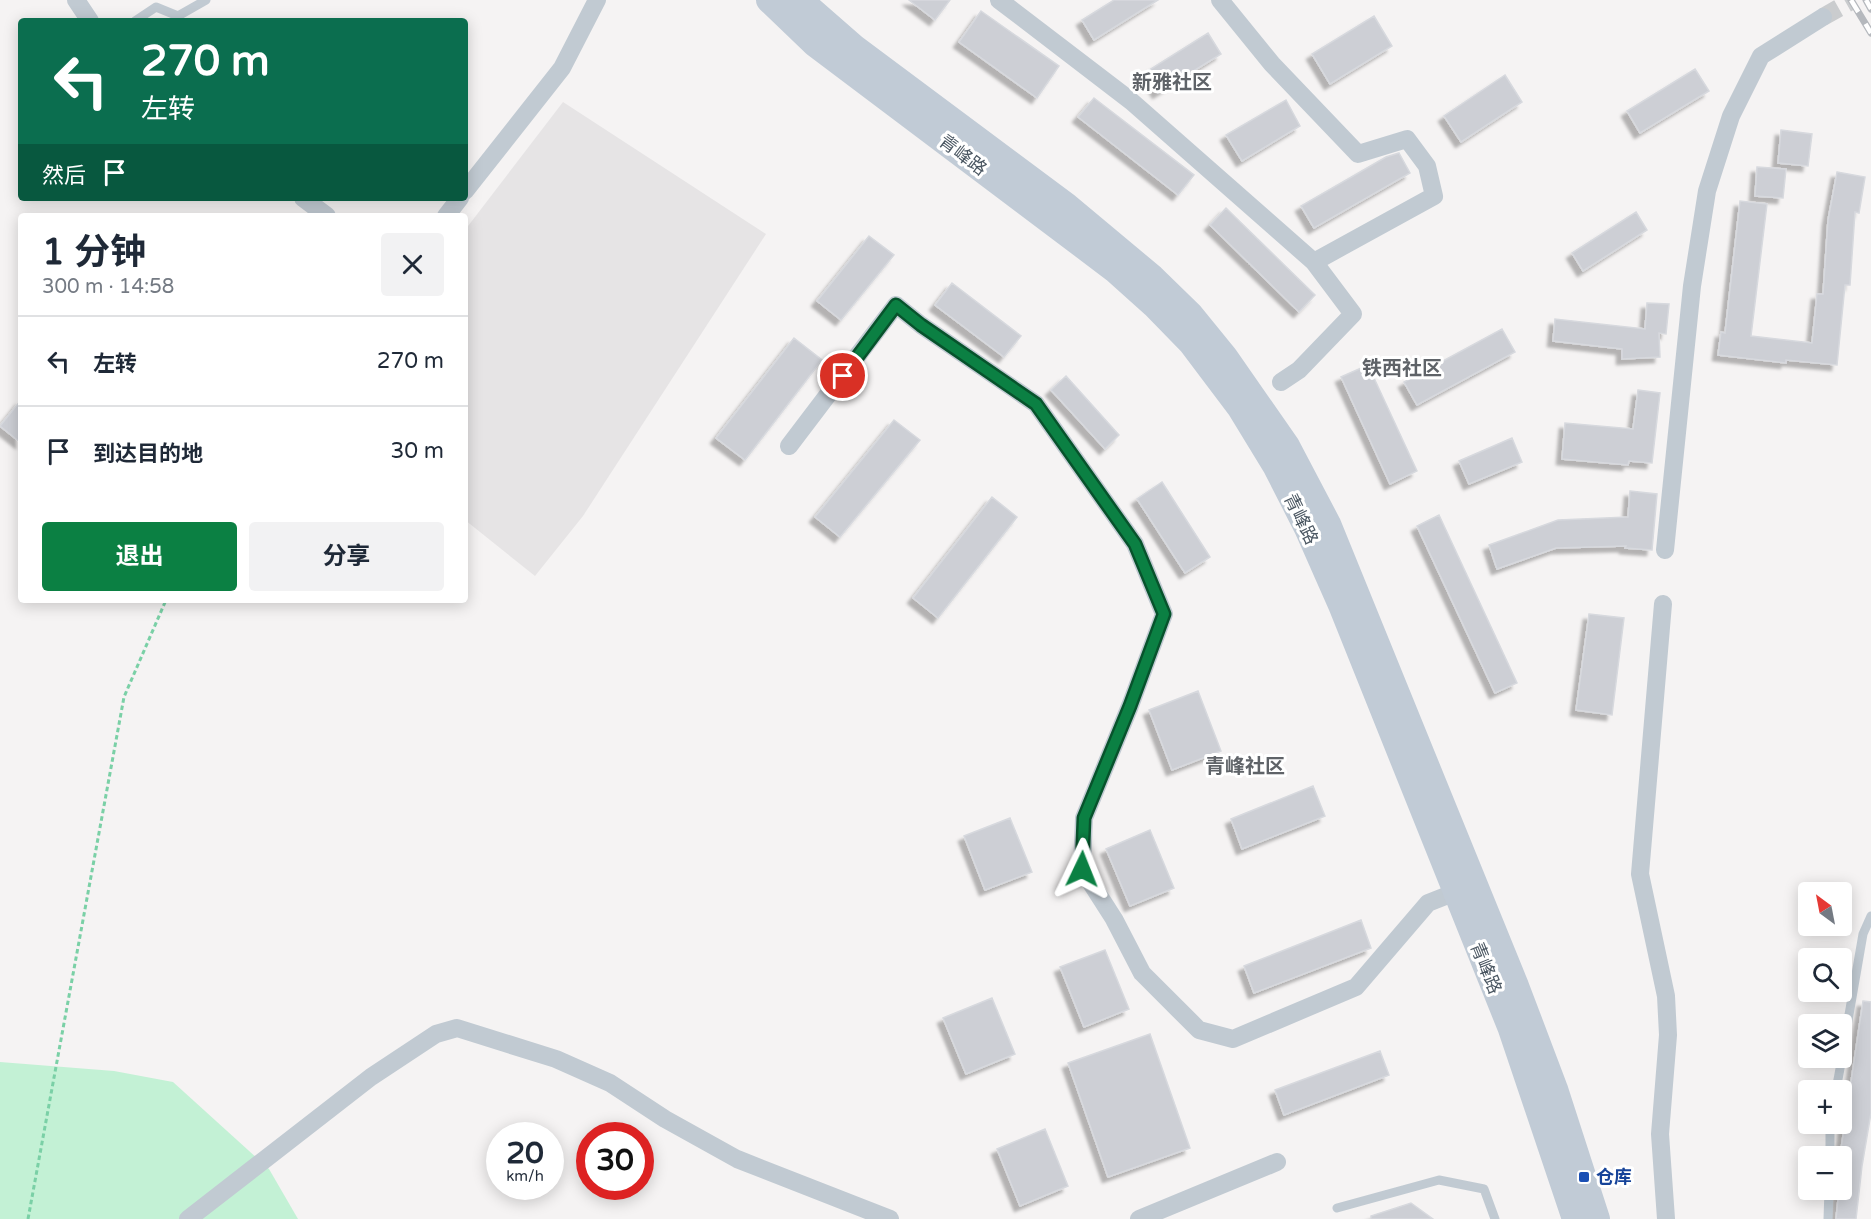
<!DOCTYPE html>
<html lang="zh">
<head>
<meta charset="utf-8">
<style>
  body { margin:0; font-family:"Varela Round","Noto Sans SC",sans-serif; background:#f2f2f3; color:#1f2937; height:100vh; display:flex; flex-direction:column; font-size:22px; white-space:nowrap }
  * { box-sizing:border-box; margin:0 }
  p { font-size:20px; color:#747a83 }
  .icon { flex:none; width:33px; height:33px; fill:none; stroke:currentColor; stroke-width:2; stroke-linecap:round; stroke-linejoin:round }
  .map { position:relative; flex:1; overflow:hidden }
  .drawer { position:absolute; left:18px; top:213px; width:450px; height:390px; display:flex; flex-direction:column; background:#fff; border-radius:6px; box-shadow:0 3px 15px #0003 }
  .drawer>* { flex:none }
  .banner { position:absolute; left:18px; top:18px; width:450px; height:183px; border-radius:6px; box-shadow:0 3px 15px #0003; background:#0b6e4f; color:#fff; overflow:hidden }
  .needle { width:39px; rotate:328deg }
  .controls { position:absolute; left:1798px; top:882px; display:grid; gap:12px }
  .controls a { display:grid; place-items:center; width:54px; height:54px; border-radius:6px; background:#fff; box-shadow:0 3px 15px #0003; font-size:30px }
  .speed { position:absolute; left:486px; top:1122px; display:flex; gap:12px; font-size:30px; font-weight:700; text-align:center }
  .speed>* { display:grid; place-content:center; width:78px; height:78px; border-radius:50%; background:#fff; box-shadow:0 3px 15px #0003; line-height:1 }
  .speed small { font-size:15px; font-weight:400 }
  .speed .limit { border:9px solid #d22; background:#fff; color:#111 }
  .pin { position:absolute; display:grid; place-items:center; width:51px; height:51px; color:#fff; margin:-26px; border:3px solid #fff; border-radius:50%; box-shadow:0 2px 6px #0007 }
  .me { position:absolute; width:66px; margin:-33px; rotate:2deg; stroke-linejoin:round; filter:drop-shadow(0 0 4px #0008) }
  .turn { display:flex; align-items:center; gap:21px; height:126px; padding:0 24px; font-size:27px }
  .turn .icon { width:78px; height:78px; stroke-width:2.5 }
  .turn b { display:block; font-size:42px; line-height:51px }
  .then { display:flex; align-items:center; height:57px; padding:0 24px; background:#0003; gap:12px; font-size:22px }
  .round { display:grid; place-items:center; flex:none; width:63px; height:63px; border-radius:6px; background:#f2f2f3 }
  .summary { display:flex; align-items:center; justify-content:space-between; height:102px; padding:0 24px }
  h1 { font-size:36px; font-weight:700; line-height:45px }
  .primary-button { display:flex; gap:12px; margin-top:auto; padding:12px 24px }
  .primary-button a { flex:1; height:69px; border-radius:6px; background:#0b8043; color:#fff; font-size:24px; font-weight:700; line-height:69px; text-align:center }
  .primary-button a+a { background:#f2f2f3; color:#1f2937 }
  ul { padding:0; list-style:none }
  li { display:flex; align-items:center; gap:18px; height:90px; padding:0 24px; border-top:2px solid #e0e1e3 }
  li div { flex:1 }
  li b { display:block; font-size:22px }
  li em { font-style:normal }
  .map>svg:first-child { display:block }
</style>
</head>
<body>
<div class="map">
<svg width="1871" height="1219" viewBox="0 0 1871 1219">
  <defs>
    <filter id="shadow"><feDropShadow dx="-5.5" dy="5.5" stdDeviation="1.5" flood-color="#0004"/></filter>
  </defs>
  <rect width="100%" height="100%" fill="#f5f3f3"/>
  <path fill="#e6e4e5" d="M563 102 766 234 583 516 535 576 465 520V230Z"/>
  <path fill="#c3f1d5" d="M0 1062 114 1071 173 1082 269 1169 298 1219H0Z"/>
  <path fill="#cdcfd5" stroke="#d7d9de" stroke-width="1.5" filter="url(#shadow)" d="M909 0H950L935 20Z
    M1114 0H1158L1094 40 1082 20Z
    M981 11 1059 66 1037 98 959 42Z
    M1374 16 1392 46 1330 84 1312 54Z
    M1208 33 1221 54 1158 93 1146 72Z
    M1695 69 1709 91 1640 133 1627 111Z
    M1505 75 1522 102 1461 142 1444 116Z
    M1094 98 1194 175 1178 195 1078 117Z
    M1286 100 1300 126 1242 161 1226 135Z
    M1781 130 1812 134 1808 166 1778 163Z
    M1399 153 1410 173 1314 228 1301 206 1386 157Z
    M1757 167 1786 169 1783 198 1755 196Z
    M1837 172 1865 177 1859 213 1855 212 1850 285H1845L1837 365 1786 360V363L1718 355 1721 332 1725 333 1740 201 1767 204 1751 336 1812 343 1817 294H1823L1828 220Z
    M1226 208 1315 295 1299 312 1210 225Z
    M1636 212 1647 230 1583 271 1572 253Z
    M869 236 894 255 841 320 817 301Z
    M952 283 1021 336 1004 357 935 305Z
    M1647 303 1669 304 1666 334 1659 333 1660 357 1622 359V349L1553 341 1555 319 1645 329Z
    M1502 329 1515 352 1417 405 1404 382Z
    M794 338 822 360 745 460 716 438Z
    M1368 365 1417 471 1390 484 1341 377Z
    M1066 376 1119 435 1105 449 1051 390Z
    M1638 390 1660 393 1652 463 1629 461 1628 465 1562 459 1565 423 1633 429Z
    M21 400V443L0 426Z
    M894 420 920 440 840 537 815 517Z
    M1512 438 1522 462 1469 484 1459 461Z
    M1162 482 1210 557 1185 573 1137 499Z
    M1630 491 1657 494 1652 550 1625 548 1626 546 1556 548 1497 569 1489 545 1558 520 1628 517Z
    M992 497 1017 517 938 618 913 598Z
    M1439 515 1517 683 1495 693 1417 526Z
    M1589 614 1624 618 1612 715 1576 710Z
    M1198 691 1221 751 1172 770 1149 710Z
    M1313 786 1325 816 1242 849 1231 819Z
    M1010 818 1032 872 985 890 964 836Z
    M1150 830 1174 888 1130 906 1106 849Z
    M1361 920 1371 948 1254 993 1244 966Z
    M1105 950 1129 1009 1084 1027 1060 967Z
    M992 998 1015 1054 966 1074 943 1018Z
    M1863 1001 1871 1002V1113L1862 1166 1856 1219H1836L1839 1190H1842V1156H1840Z
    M1150 1034 1190 1148 1108 1177 1068 1063Z
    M1380 1051 1389 1075 1284 1115 1275 1090Z
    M1045 1129 1068 1186 1020 1206 997 1149Z
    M1411 1203 1433 1219H1371V1216Z"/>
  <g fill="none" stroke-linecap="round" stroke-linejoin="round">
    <path stroke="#caccce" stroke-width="18" stroke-dasharray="18 9" stroke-linecap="butt" d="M1823 17 1853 0"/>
    <path stroke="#7ad0a6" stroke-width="3" stroke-dasharray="4.5 3" stroke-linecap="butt" d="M28 1219 124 697 166 600"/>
    <path stroke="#c1cad2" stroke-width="9" d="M135 21 156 7 178 16 206 0
      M1842 1055 1863 934 1871 916
      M1836 1090 1842 1058
      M1830 1156V1124
      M1337 1208 1439 1180 1484 1189 1495 1219
      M1828 1219 1829 1190"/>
    <path stroke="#c1cad2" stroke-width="18" d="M76 0 90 21
      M999 0 1131 101 1314 262
      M1220 0 1272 64 1358 154 1407 139 1427 166 1434 196 1314 262 1353 314 1299 370 1281 382
      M465 191 562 68 597 0
      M303 198 327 216
      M446 216 460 198
      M789 446 896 305 921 325 1036 404 1135 544 1164 614 1130 706 1084 818 1082 869 1114 919 1142 973 1199 1030 1233 1039 1356 987 1428 903 1466 888
      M1665 550 1692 286 1707 191 1731 116 1761 56 1823 17
      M1663 604 1640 874 1666 996 1668 1035 1660 1134 1666 1219
      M188 1219 371 1077 436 1034 457 1028 556 1059 610 1083 665 1119 737 1159 890 1219
      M1139 1219 1277 1162"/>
    <path stroke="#c1cbd6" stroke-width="26" d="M769 0 815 44 1115 270 1154 305 1191 343 1240 408 1276 467 1307 528 1341 605 1511 1029 1575 1219
      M800 0 855 48 1067 206 1152 277 1190 314 1225 357 1287 446 1328 524 1516 986 1555 1089 1597 1219"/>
    <g stroke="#b5b8bd" stroke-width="7">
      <path id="rail" d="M1851 0 1871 33
        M1866 0 1871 9"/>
    </g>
    <use href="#rail" stroke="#fff" stroke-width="4.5" stroke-dasharray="14" stroke-linecap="butt"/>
  </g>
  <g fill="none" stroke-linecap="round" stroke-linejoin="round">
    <g stroke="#07532c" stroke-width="15">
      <path id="route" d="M843 376 896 305 921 325 1036 404 1135 544 1164 614 1130 706 1084 818 1082 869"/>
    </g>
    <use href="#route" stroke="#0b8043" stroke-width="10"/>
  </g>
  <rect fill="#1a4fb4" stroke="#fff" stroke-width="2" x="1578" y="1171" width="12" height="12" rx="3"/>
  <g text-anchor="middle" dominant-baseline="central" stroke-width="6" stroke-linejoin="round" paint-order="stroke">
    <g font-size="18" fill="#4a5661" stroke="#fff">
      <text transform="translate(963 155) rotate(37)">青峰路</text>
      <text transform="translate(1301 519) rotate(64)">青峰路</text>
      <text transform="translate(1486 968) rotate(68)">青峰路</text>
    </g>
    <g font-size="18" font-weight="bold" fill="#164399" stroke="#fff" text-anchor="start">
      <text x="1596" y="1177">仓库</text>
    </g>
    <g font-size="20" font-weight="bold" fill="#5f6368" stroke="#fff">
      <text x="1172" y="83">新雅社区</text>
      <text x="1402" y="369">铁西社区</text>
      <text x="1245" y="767">青峰社区</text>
    </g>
  </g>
</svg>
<div class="controls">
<a><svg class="needle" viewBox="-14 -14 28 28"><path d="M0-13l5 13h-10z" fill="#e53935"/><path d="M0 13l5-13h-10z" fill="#747a83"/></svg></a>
<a><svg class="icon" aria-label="search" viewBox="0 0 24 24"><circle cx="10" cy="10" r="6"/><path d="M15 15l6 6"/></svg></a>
<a><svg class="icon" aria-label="layers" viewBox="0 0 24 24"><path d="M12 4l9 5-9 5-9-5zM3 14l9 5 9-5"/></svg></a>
<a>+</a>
<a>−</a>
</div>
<div class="speed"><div>20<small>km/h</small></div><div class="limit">30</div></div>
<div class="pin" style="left:843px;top:376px;background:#d93025"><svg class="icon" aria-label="arrive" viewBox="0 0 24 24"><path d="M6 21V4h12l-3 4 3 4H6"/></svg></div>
<svg class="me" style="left:1082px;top:869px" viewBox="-20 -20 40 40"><path d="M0-17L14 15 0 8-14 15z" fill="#0b8043" stroke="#fff" stroke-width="4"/></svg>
<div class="banner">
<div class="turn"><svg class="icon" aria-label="left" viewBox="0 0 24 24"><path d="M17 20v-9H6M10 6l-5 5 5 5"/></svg><div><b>270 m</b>左转</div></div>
<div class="then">然后<svg class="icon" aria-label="arrive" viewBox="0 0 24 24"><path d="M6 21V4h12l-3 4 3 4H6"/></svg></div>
</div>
<section class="drawer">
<div class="summary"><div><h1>1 分钟</h1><p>300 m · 14:58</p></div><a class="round"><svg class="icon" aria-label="close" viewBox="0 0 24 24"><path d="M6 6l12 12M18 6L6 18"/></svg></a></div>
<ul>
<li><svg class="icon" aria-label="left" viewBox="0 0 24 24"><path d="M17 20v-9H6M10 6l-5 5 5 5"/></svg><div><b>左转</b></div><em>270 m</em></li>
<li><svg class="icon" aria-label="arrive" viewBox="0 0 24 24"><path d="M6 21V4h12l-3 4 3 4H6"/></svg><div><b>到达目的地</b></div><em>30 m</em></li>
</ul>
<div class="primary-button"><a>退出</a><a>分享</a></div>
</section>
</div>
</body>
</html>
